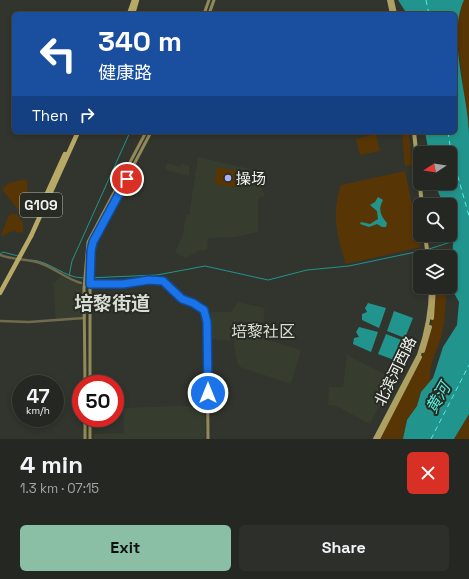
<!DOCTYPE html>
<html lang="en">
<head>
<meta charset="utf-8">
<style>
  body { margin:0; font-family:"Space Grotesk","Noto Sans SC",sans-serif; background:#2d302a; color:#f1f3f6; height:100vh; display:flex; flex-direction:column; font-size:15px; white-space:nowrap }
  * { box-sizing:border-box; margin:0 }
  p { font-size:13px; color:#a3a6a5 }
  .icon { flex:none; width:22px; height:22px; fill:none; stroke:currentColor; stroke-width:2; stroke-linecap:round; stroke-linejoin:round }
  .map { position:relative; height:439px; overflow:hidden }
  .sheet { display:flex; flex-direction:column; background:#252822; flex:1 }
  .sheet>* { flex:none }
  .top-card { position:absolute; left:12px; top:12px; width:445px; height:122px; border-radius:6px; box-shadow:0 2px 6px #0003,0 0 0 1px #424440; background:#1a4fa0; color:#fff; overflow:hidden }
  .needle { width:26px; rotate:258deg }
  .buttons { position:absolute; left:413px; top:146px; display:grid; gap:8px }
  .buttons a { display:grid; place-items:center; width:44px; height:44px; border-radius:6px; background:#252822; box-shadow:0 2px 6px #0003,0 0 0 1px #424440; font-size:20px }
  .speed { position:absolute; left:12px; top:375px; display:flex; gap:8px; font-size:20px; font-weight:700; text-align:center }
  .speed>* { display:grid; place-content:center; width:52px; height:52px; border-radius:50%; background:#252822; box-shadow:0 2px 6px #0003,0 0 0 1px #424440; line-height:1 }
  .speed small { font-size:10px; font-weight:400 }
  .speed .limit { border:6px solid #d22; background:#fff; color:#111 }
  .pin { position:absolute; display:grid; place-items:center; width:34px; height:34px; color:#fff; margin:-17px; border:2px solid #fff; border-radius:50%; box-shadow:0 1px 4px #0007 }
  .me { position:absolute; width:44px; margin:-22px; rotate:0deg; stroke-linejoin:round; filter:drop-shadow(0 0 3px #0008) }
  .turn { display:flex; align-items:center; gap:14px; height:84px; padding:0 20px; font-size:18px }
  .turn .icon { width:52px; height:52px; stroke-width:2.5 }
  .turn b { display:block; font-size:28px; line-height:34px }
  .then { display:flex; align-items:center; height:38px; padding:0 20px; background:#0003; gap:8px; font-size:15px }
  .round { display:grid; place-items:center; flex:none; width:42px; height:42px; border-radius:6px; background:#2d302a }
  .summary { display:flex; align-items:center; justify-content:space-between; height:68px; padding:0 20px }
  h1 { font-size:24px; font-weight:700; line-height:30px }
  .button { display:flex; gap:8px; margin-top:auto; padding:8px 20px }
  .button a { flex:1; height:46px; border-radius:6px; background:#8abfa5; color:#111; font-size:16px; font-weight:700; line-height:46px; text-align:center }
  .button a+a { background:#2d302a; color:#f1f3f6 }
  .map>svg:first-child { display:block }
</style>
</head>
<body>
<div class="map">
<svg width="469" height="439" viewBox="0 0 469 439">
  <rect width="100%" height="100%" fill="#31352d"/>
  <path fill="#363d2f" d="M198 157 254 170 265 196 258 198V232L235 237 208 238 207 250 198 251 186 258 175 253 183 234 186 215H189Z
    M167 163 180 167 181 164 190 166 189 176 169 171 165 168Z
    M61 276 83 286V320L56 321 53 284Z
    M238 302 265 308 263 323 234 322 230 341 212 339 211 312H231Z
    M241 333H247L301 350 291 384 240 367 237 362 234 344 235 336Z
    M347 355 393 379 370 424 336 406 328 405 329 387H343Z
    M180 406 205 407V439H94V434L124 433 123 408Z"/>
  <path fill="#583505" d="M464 0H469V132L457 40 458 13Z
    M402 132H409L412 165 405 166Z
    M376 134 380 151 360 155 356 139Z
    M217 167 242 172 239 188 214 184Z
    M405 171 421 247 346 264C337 236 331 214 341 185Z
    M26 179C31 188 23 199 24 209L21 213 3 191V188L9 183Z
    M12 214H17L23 223V232L18 233 14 230 3 236 1 235 9 215Z
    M435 287H446C446 303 445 318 442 334 438 349 427 367 431 382L420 393 417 406 407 420 403 439H378L417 364 418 367C428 341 436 315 435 287Z
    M469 414V439H454Z"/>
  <path fill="#21958d" d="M398 0H464C447 37 468 94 469 134 469 227 469 321 469 414L454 439H403L407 420 417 406 421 392 433 378 443 347 457 325 459 302 454 293 451 281 453 242 457 232 450 217V205H444L434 183H450V153H429L425 132H455V14H407Z
    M378 197 383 200C378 209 380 215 387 223L386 227H382L377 224 369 227 360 224 361 222 370 224 378 219 377 211 370 205 375 202Z
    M368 303 386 308 379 328 362 320V314L367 312 365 308Z
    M394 311 413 318 405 338 387 331Z
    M359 327 378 332 371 352 353 344 354 338 359 337 356 332Z
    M386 334 404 341 397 361 378 354Z"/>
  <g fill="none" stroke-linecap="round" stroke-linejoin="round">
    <path stroke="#21958d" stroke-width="1" d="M429 249 454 241
      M0 254 3 252 18 256
      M31 260C51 261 64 278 83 278
      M69 276 72 261 130 132
      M87 278 157 275 205 266 268 280 307 270 349 266 425 250"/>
    <path stroke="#53ece0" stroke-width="1" stroke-dasharray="5 4" stroke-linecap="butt" d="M426 0 429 14
      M448 132 451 152 469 216
      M431 439 469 365"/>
    <path stroke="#706b4d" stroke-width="2.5" d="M0 255C13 260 27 259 40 263 55 268 66 279 81 283
      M0 321 29 322 84 318"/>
    <path stroke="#928959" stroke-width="3" d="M204 14 209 0
      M209 14 214 0
      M89 284H123L149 280 163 281C169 285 173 292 179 296 190 306 206 302 207 322L208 439
      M85 384 84 289 88 242 146 132
      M90 384V273L91 251 93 242 151 132
      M85 418V439
      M90 418V439"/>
    <path stroke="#aca062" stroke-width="4" d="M389 0 392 14
      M392 0 395 14
      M414 132 422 205
      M425 235 428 257
      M432 318 434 287
      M423 351 430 327
      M375 439 419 355C427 332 431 311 431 287
      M378 439 420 357"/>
    <path stroke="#b8aa66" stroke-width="4.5" d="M129 14 134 0
      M133 14 137 0
      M44 200 65 154
      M31 236 78 132"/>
    <path stroke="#b8aa66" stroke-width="4.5" d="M0 293 31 236"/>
  </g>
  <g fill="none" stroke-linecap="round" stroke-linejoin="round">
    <g stroke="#114b97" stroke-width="10">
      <path id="route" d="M127 179 93 242 91 251 90 284H123L149 280 163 281 182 299 193 303 204 310 207 322 208 393"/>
    </g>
    <use href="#route" stroke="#1a73e8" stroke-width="7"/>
  </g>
  <circle fill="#a5b1fc" stroke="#272b23" stroke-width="1.5" cx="228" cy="178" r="4"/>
  <g text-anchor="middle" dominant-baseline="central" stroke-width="4" stroke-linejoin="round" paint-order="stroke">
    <rect fill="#272b23" stroke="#b6b9b2" stroke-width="1" x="20" y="193" width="42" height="24" rx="3"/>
    <g font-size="14" font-weight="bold" fill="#f3f6f0">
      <text x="41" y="205">G109</text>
    </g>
    <g font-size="15" fill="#f3f6f0" stroke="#272b23" text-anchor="start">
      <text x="236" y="178">操场</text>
    </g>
    <g font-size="15" fill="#f3f6f0" stroke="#272b23">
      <text transform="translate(395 371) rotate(-64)">北滨河西路</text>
    </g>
    <g font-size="16" fill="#d9ded4" stroke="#272b23">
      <text x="263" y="331">培黎社区</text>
    </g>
    <g font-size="16" font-style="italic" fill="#53ece0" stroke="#272b23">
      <text transform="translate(438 398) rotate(-60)">黄河</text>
    </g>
    <g font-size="19" font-weight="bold" fill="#d9ded4" stroke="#272b23">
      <text x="112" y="303">培黎街道</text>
    </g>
  </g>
</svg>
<div class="buttons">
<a><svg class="needle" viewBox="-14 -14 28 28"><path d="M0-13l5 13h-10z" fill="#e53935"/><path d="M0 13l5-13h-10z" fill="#a3a6a5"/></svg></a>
<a><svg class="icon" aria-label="search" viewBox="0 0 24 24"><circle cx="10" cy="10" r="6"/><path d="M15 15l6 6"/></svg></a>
<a><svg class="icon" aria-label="layers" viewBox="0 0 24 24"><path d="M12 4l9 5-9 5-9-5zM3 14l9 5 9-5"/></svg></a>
</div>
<div class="speed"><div>47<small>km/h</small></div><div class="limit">50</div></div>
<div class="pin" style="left:127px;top:179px;background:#d93025"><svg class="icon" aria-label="arrive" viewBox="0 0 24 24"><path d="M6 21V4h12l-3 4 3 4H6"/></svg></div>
<svg class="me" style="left:208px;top:393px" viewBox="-20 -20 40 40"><circle r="17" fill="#1a73e8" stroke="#fff" stroke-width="3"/><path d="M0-11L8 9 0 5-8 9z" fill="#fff"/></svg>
<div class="top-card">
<div class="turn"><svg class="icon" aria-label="left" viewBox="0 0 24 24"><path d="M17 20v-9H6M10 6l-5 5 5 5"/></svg><div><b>340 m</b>健康路</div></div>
<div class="then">Then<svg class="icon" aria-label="right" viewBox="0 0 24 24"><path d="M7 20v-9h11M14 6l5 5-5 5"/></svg></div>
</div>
</div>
<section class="sheet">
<div class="summary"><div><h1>4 min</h1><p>1.3 km · 07:15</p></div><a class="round" style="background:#d93025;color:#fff"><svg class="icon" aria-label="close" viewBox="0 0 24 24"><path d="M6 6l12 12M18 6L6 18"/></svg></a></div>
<div class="button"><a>Exit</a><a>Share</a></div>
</section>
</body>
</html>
